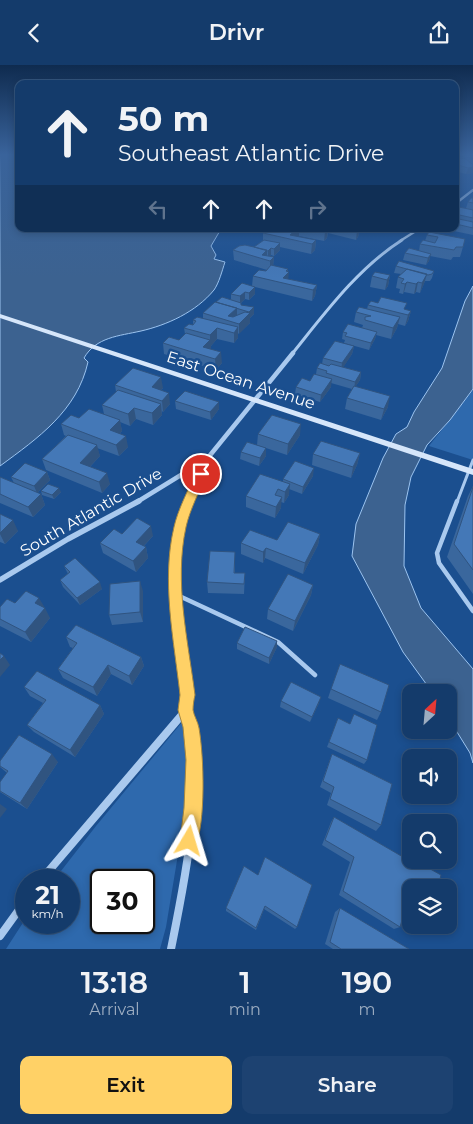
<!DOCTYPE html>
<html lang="en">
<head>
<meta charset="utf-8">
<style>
  body { margin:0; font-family:Montserrat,sans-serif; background:#1d4271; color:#f1f3f6; height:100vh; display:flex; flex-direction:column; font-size:19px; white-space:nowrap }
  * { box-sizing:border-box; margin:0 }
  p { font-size:16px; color:#9dadc1 }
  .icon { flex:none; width:28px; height:28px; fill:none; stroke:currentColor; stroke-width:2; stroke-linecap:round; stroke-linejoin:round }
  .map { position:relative; height:884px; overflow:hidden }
  .sheet { display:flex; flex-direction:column; background:#143b6b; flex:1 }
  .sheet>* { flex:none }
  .top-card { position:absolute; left:15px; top:15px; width:444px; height:152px; border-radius:10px; box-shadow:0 2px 8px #0003,0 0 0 1px #33557e; background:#143b6b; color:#f1f3f6; overflow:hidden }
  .needle { width:32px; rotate:26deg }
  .controls { position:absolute; left:402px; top:619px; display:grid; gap:10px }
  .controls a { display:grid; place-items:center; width:55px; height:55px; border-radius:10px; background:#143b6b; box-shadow:0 2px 8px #0003,0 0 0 1px #33557e; font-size:25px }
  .speed { position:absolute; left:15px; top:804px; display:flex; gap:10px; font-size:25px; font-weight:700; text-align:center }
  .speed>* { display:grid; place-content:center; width:65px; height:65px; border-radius:50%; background:#143b6b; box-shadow:0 2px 8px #0003,0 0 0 1px #33557e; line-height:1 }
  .speed small { font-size:12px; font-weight:400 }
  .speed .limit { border:2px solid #111; border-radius:8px; background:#fff; color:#111 }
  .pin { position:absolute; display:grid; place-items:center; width:42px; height:42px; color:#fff; margin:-21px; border:2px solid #fff; border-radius:50%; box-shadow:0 1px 5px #0007 }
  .me { position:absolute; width:55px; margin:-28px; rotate:7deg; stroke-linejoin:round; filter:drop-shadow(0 0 4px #0008) }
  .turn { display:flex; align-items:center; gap:18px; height:105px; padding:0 20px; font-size:22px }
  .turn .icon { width:65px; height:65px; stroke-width:2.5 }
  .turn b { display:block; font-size:35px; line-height:42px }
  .lanes { display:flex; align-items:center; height:48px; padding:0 20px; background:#0003; justify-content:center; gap:25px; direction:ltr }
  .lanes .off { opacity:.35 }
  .eta { display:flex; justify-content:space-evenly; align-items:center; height:85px; text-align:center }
  .eta b { font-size:30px; font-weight:600; line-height:35px }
  .primary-button { display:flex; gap:10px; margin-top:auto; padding:10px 20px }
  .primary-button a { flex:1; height:58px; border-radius:10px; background:#ffd166; color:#111; font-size:20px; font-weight:600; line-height:58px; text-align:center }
  .primary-button a+a { background:#1d4271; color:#f1f3f6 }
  header { display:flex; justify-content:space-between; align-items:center; height:65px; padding:0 20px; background:#143b6b; font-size:22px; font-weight:600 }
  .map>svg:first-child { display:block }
</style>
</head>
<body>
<header><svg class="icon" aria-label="back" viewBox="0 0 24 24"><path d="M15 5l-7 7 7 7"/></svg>Drivr<svg class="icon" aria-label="share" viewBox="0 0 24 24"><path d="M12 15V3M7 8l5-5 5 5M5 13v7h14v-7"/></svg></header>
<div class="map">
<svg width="473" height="884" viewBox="0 0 473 884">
  <rect width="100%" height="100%" fill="#1b4f8f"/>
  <path fill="#2e69ad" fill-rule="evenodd" d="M473 325V395L429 381Z
    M183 656 189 723 166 862 160 884H6L26 853V858H69V815H54L96 761ZM101 815H144V858H101Z"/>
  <path fill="#3c6290" stroke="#9cc4f0" d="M0 89H19V164H221L211 181 216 190 214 194 225 197C222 206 219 218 214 225 196 247 167 260 141 266 119 271 96 272 84 293L88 297C77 346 38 373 0 401Z
    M473 221V324L450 355 427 380 411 412 405 440 404 501 421 543 473 604V698L470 688 449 654V628L432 627 403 587 352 491 356 459 383 393 396 369 407 362 414 347 442 303 465 236Z"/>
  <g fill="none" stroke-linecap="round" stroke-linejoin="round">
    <path stroke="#a9c9ee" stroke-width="3" d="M457 437 473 395"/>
    <path stroke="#a9c9ee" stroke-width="4.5" d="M457 436 437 488 439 498 473 546
      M175 529 278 577 315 610"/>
    <path stroke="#a9c9ee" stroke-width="2.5" d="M455 139 473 125
      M400 176 419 164"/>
    <path stroke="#a9c9ee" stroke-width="3" d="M292 289C325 248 358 203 402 175"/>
    <path stroke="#a9c9ee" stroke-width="4.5" d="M137 437 207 394 293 288
      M189 437 201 409 198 401"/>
    <path stroke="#a9c9ee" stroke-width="5.5" d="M0 515 68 474 139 436
      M188 631C181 565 162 499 189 436"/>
    <path stroke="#a9c9ee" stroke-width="8" d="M41 815 186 645 188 629
      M0 871 26 835
      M171 884C187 805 204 725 186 645"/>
    <path fill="#d6e6fa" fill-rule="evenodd" d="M0 249 473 404V410L0 253Z"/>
  </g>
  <path fill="#3a679d" d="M473 89V99L471 98 473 100V108L466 109 455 106V99L456 97H455V91Z
    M473 133V170L454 166 456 159H455V146L466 143 468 137Z
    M275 164H360L358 172 356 175 328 168 327 173 324 176 299 171 298 172 316 175 315 185 311 189 280 182V185L274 191 271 190 269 191 274 192 273 201 288 204V214L317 220 315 231 312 236 255 222V229L249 235 245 234 241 238V240L254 249 250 253V258L238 269V273L234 278 217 274 211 281V284L222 298 216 305 164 289 163 278 179 275 185 269 184 263 193 260V255L203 253V248L231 234V229L252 221 253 211 267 205 234 195 233 185 254 182 263 176V168L272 166Z
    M429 167 463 182 460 192H453L451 195 430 191 429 196 426 200 403 195 405 188 419 186 420 179 425 176 427 170Z
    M396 201 434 206 432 213 430 216H425L420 228 416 227 414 229 404 227 403 229 399 228 400 224 396 223 398 212 401 209 394 208Z
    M390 210 388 221 385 225 370 222 372 211Z
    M368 240 411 246 408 256 405 261 398 259 397 263 391 274 376 270 375 274 369 285 344 278 345 275 342 274 343 267 362 263 363 260 354 257 356 247 367 244Z
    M354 281 352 289 343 302 361 307 360 315 355 322 388 342 381 355 345 344 347 333 352 324 331 318V322L320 337 295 329 296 322 310 316 316 309 317 303 322 299 323 293Z
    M115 320 163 323 161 325 170 339 163 347 162 346V350L153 360 136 354 130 361 120 357 122 366 120 368 128 382 119 391 97 383 100 391 90 402 110 419 102 428 46 405 42 394 66 371 64 370 61 359 79 353 104 349 102 340 116 327Z
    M175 336 219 344 211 355 176 344Z
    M258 369 300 370 287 390 257 380Z
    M241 387 266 391 259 401 240 394Z
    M360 388 357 400 351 413 312 400 313 389Z
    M47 407 50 415 37 428 41 429 45 440 33 452 0 438V412L14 418 11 412Z
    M313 411 302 429 289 424V430L284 438 281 437V443L275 453 246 442V431L283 417V414Z
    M473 421V529L447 492 468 431Z
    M41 426 61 427 54 434 42 430Z
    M0 449 18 466 5 479 0 477Z
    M122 469 153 471 144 481 146 482 148 493 136 507 103 488 100 478Z
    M320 469 318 480 303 509 265 493 263 498 241 489V478L277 475Z
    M235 487V508H245L244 529 208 528 207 517Z
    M64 501 102 524 80 540 63 522 60 515 68 509Z
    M313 520 311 530 293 566 267 554 268 544Z
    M143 526V557L112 560 109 550Z
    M15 538 50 553 31 577 0 561V542Z
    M66 572 141 592 144 601 132 620 111 609 97 631 63 613 58 604 73 583 70 582Z
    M277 576V582L269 599 237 584V578Z
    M24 622 100 640 104 649 75 692 34 667 27 660 43 638 30 631Z
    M331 624 381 647 377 655 328 633Z
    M281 636 319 638 310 657 280 642Z
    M354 649 367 695 364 699 327 682 338 653 350 659Z
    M332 689 381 760 376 766 327 740 331 728 320 722Z
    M0 696 58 697 27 744 0 727V717L7 708 0 702Z
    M334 752 420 802 423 800 441 810 411 822V846L405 848H404L400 862 394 864 339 830 350 797 322 780 331 757Z
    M244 801 297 862 295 864 264 844 256 865 226 846V843Z
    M340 843 409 884H333L325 879 335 847Z"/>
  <path fill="#305480" d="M473 102V108L466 109 468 103Z
    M297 164H299V171L294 175 290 170Z
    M328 164 327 173 324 176 325 166Z
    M359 164H360L358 172 356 175 357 165Z
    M316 175 315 185 311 189 312 179Z
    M280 178V185L274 191V184Z
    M271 183V190L268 192V186Z
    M267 185V195L262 190Z
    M431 189 429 196 426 200 428 193Z
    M274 192 273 203 270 206V196Z
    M288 204 287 208 289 207 288 217 283 213 286 206Z
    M427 209 424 219 420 228 422 218Z
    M390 210 388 221 385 225 387 215Z
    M407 217 404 227 403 229 405 219Z
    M418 217 416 227 414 229 416 219Z
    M317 220 315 231 312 236 313 225Z
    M255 222V229L249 235V228Z
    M245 227V234L240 239V231Z
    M254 242V249L250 253V258L239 269V259L249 249V247Z
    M237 243V254L228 251Z
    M411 246 408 256 405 261 408 250Z
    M400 252 397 263 391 274 393 263Z
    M238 262V273L234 278V268Z
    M217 263V274L211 281V286L203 282 210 275V270Z
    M377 267 375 274 369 285 371 278Z
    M354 281 352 289 341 306 342 298Z
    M221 287 222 298 216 305 215 294Z
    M361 307 360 315 354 324 355 317Z
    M161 312 163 323 153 333 152 322Z
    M332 314 331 322 320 337 321 330Z
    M169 328 170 339 163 347 162 336Z
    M390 331 388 342 381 355 384 344Z
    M219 337V344L211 355 210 347Z
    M161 339 162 350 153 360 152 348Z
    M134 343 136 354 130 361 128 349Z
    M120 355 122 366 112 376 110 365Z
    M301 359 300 370 287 390 288 379Z
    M126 371 128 382 119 391 116 380Z
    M97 380 100 391 83 409 80 398Z
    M266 383V391L259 401 260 393Z
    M360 388 357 400 351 413 353 402Z
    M314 403 313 411 302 429 303 422Z
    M47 407 50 415 37 428 34 421Z
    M107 408 110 419 102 428 99 417Z
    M290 419 289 430 284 438 285 427Z
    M59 423 61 427 54 434 52 430Z
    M41 429 45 440 33 452 28 442Z
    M282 432 281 443 275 453 276 442Z
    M13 455 18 466 5 479 0 469V468Z
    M151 461 153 471 138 487 136 477Z
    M320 469 318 480 303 509 305 498Z
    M146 482 148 493 136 507 133 496Z
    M266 483 265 493 263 498V487Z
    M140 516 143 526V557L140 547Z
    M100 517 102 524 80 540 77 533Z
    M313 520 311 530 293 566 295 556Z
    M39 533 45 543 35 538Z
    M45 543 50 553 31 577 25 567Z
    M277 576V582L269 599V593Z
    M4 591 10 600 0 612V595Z
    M141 592 144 601 132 620 129 611Z
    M108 600 111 609 97 631 93 622Z
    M321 632 319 638 310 657 312 652Z
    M100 640 104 649 75 692 70 685Z
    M52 689 58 697 27 744 20 738Z
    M0 739 7 744 0 753Z"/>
  <path fill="#4478b7" stroke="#305480" d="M456 89 473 90V93L455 91Z
    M460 93 466 94 473 100V102L468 103 455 99Z
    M471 133H473V138L468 137Z
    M459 142 473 145V153L455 149V146H456Z
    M459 154 473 157V163L456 159Z
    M275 164H297L290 170 316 175 312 179 263 168 267 165 272 166Z
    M312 164H328L325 166Z
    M429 167 465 174 463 182H456L454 185 420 179 423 175 435 178 438 172 427 170Z
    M264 175 280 178 274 184 271 183 268 186 254 182Z
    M245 180 267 185 262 190 274 192 270 196 233 185 239 181Z
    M409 183 431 189 428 193 405 188Z
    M399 196 434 206 432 209 428 210 396 201Z
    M271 200 288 204 286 206 289 207 283 213 317 220 313 225 253 211 259 205 266 206Z
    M407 204 427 209 422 218 418 217 416 219 407 217 405 219 401 218 404 214 398 212Z
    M375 207 390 210 387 215 372 211Z
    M242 218 255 222 249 228 245 227 240 231 231 229Z
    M222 232 241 238V240L254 242 249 247 216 237Z
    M381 232 407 238 404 244 411 246 408 250 368 240 371 236 378 238Z
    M215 237 237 243 228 251 233 252 245 247 250 248 239 259 203 248Z
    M359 242 400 252 393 263 365 255V252L371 251 356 247Z
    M197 252 238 262 234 268 217 263 210 270 184 263 189 259 193 260 196 256 193 255Z
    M348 259 377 267 371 278 345 271 347 268 343 267Z
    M186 268 210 275 203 282 221 287 215 294 163 278 169 272 179 275Z
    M335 276 354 281 342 298 323 293Z
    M320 298 329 301 331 299 361 307 355 317 326 308 327 306 317 303Z
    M133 303 161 312 152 322 169 328 162 336 115 320Z
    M314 309 332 314 321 330 296 322 302 313 310 316Z
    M354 321 390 331 384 344 347 333Z
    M118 325 161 339 152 348 134 343 128 349 102 340Z
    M185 326 219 337 210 347 175 336Z
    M89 344 120 355 110 365 126 371 116 380 61 359 71 350 79 353Z
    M272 350 301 359 288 379 258 369Z
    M68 370 97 380 80 398 107 408 99 417 42 394Z
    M321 376 360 388 353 402 313 389Z
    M247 377 266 383 260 393 241 387Z
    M295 396 314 403 303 422 283 414Z
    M25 398 47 407 34 421 11 412Z
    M260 409 290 419 285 427 278 424 275 430 282 432 276 442 246 431Z
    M0 412 41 429 28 442 0 429Z
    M48 419 59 423 52 430 41 426Z
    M473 422V505L454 479Z
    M0 449 13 455 0 468Z
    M137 453 151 461 136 477 146 482 133 496 100 478 114 464 122 469Z
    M288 457 320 469 305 498 266 483 263 487 241 478 250 465 277 475Z
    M210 486 235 487 234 508H245L244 519 207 517Z
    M75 493 100 517 77 533 60 515 70 507 64 501Z
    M288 509 313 520 295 556 268 544Z
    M140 516V547L109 550 110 519Z
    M26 526 39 533 35 538 45 543 25 567 0 554V542L7 534 15 538Z
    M76 560 141 592 129 611 108 600 93 622 58 604 77 578 66 572Z
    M245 562 277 576 269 593 237 578Z
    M0 588 4 591 0 595Z
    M340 599 389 620 381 647 331 624Z
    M37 606 100 640 70 685 27 660 46 635 24 622Z
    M291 617 321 632 312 652 281 636Z
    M354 649 377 660 367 695 329 677 338 653 350 659Z
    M19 670 52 689 20 738 0 726V717L8 706 0 701V696Z
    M332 689 392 719 381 760 330 734 334 722 323 716Z
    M334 752 422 803 423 800 441 810 438 822H411V846L406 842 400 862 343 826 354 792 325 775Z
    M265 792 312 820 297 862 265 841 256 863 226 843 244 801 258 810Z
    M340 843 409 884H341L330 877Z"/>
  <linearGradient id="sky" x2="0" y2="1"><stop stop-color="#0f2b4f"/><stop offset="0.42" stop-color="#39639b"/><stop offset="1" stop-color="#39639b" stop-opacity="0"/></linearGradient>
  <rect width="473" height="213" fill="url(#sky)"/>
  <path fill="#ffd166" stroke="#a68842" d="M201 405 206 409C200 426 190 444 186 462 174 517 188 575 195 630 194 634 193 640 193 645 194 651 198 657 199 663 204 692 206 757 195 783L189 785 182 783 180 776 184 743 186 695 183 662 178 645 180 630C174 575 161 516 174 462 178 444 188 426 195 409Z"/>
  <g text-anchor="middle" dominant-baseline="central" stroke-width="5" stroke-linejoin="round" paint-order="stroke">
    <g font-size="16" fill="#fff" stroke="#1b4f8f">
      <text transform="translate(241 315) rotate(18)">East Ocean Avenue</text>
      <text transform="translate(91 447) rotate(-30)">South Atlantic Drive</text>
    </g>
  </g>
</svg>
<div class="controls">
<a><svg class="needle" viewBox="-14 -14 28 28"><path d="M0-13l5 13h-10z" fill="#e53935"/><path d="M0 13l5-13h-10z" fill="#9dadc1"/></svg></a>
<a><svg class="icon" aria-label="sound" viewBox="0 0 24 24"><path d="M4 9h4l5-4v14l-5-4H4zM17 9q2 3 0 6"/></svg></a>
<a><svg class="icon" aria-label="search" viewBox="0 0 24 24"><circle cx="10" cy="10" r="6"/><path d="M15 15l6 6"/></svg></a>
<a><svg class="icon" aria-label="layers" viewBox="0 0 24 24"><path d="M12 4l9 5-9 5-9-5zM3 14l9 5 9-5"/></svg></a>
</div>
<div class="speed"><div>21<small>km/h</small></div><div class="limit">30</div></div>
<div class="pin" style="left:201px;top:409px;background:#d93025"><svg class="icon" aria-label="arrive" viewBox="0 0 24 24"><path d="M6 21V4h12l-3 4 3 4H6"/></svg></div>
<svg class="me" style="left:189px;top:776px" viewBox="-20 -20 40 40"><path d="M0-17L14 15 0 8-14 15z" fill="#ffd166" stroke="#fff" stroke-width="4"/></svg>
<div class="top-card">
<div class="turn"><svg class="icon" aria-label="ahead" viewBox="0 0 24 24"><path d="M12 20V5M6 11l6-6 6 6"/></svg><div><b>50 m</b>Southeast Atlantic Drive</div></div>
<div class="lanes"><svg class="icon off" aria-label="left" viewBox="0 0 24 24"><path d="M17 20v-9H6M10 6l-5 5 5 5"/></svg><svg class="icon" aria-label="ahead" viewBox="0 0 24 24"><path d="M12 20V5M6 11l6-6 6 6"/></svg><svg class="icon" aria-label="ahead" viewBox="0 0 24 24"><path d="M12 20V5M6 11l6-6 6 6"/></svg><svg class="icon off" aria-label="right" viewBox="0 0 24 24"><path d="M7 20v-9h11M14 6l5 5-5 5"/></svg></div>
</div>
</div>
<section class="sheet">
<div class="eta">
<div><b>13:18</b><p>Arrival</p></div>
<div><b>1</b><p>min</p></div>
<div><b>190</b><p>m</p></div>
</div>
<div class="primary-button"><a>Exit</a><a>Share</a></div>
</section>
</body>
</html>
